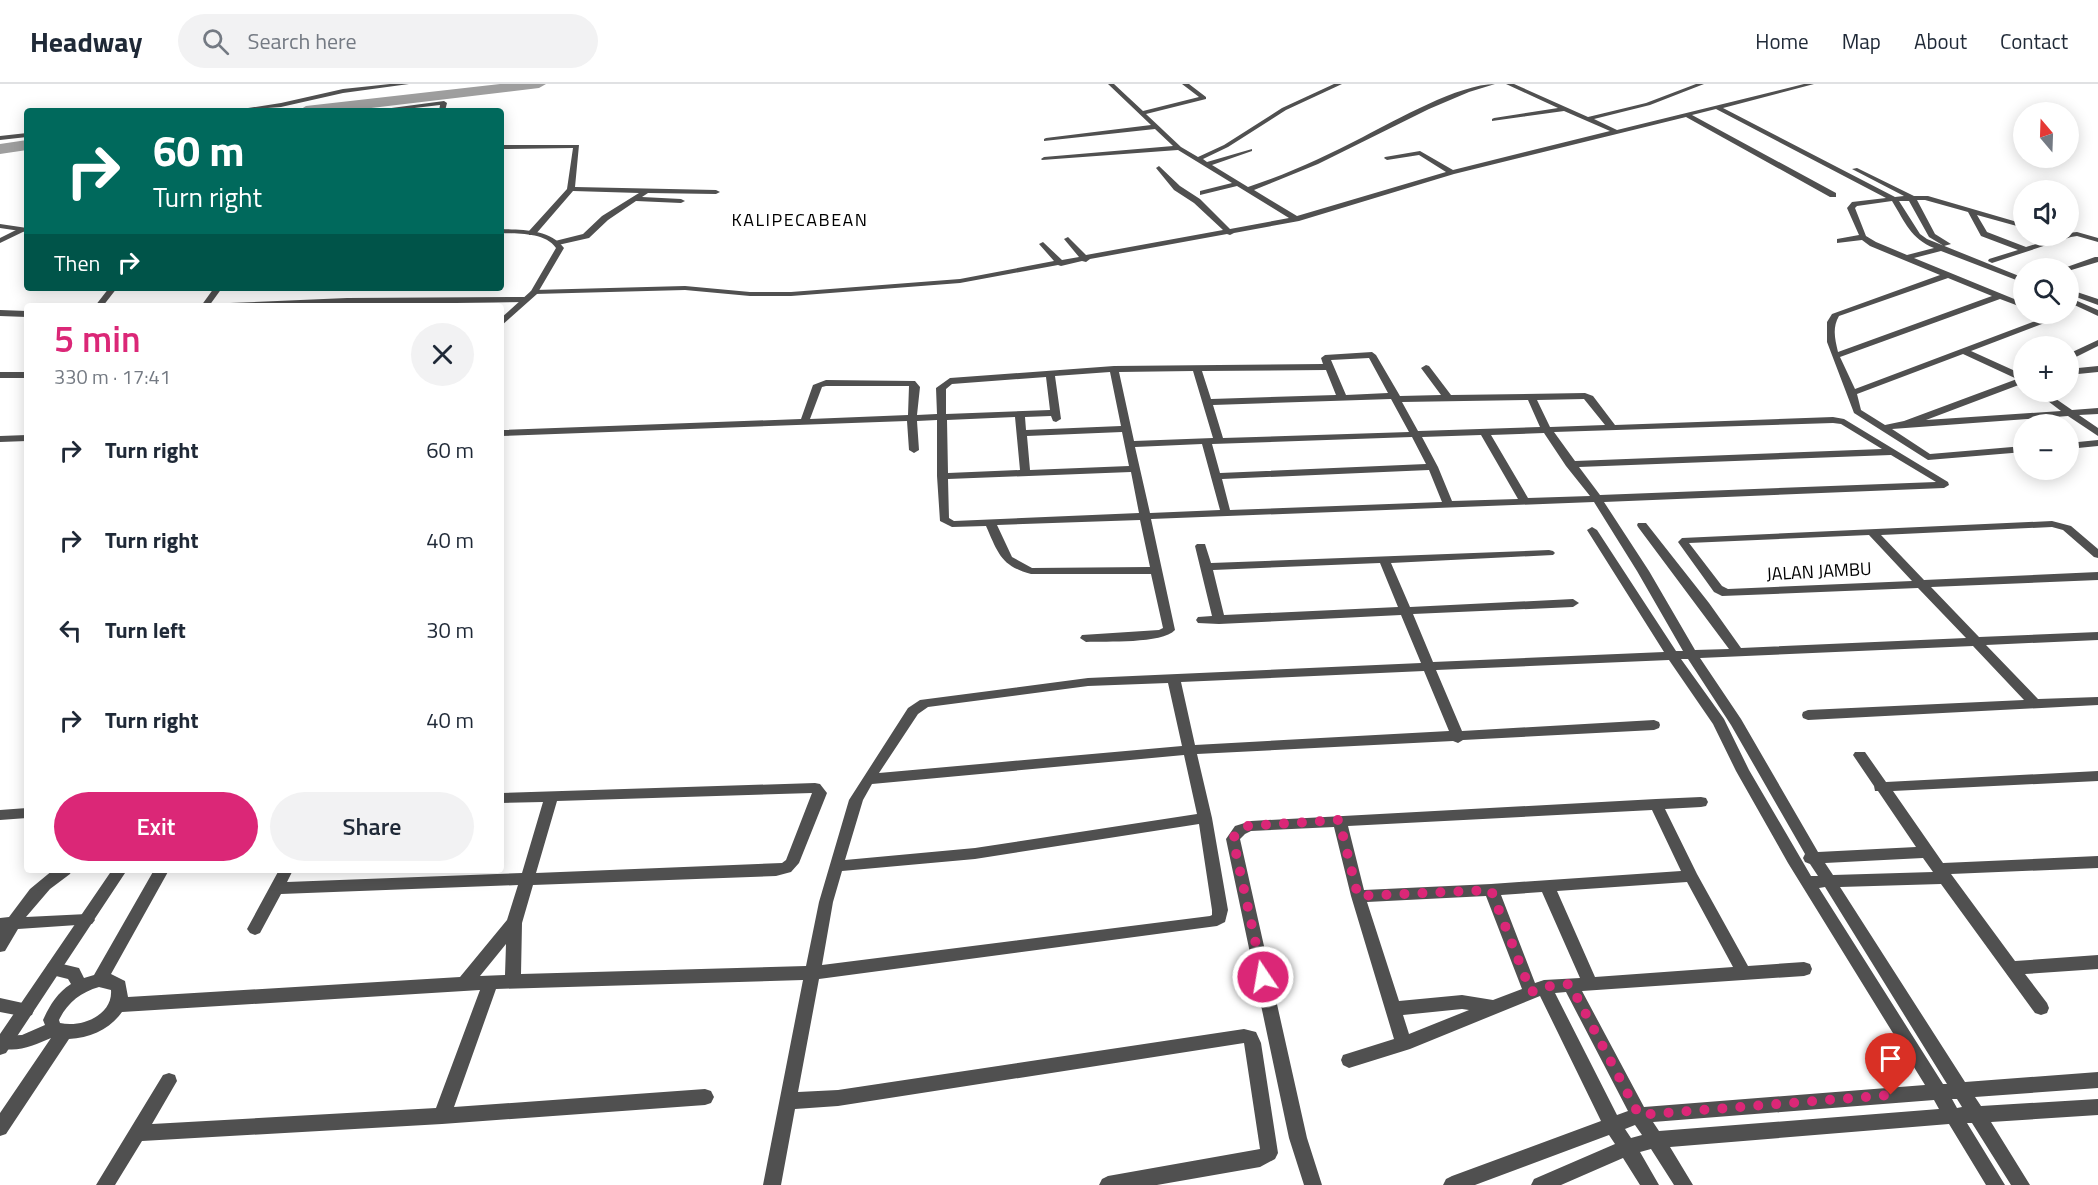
<!DOCTYPE html>
<html lang="en">
<head>
<meta charset="utf-8">
<style>
  body { margin:0; font-family:"Titillium Web",sans-serif; background:#f2f2f3; color:#1f2937; height:100vh; display:flex; flex-direction:column; font-size:22px; white-space:nowrap }
  * { box-sizing:border-box; margin:0 }
  p { font-size:20px; color:#747a83 }
  .icon { flex:none; width:33px; height:33px; fill:none; stroke:currentColor; stroke-width:2; stroke-linecap:round; stroke-linejoin:round }
  .map { position:relative; flex:1; overflow:hidden }
  .side { position:absolute; left:24px; top:219px; width:480px; height:570px; display:flex; flex-direction:column; background:#fff; border-radius:6px; box-shadow:0 3px 15px #0003 }
  .side>* { flex:none }
  .top-card { position:absolute; left:24px; top:24px; width:480px; height:183px; border-radius:6px; box-shadow:0 3px 15px #0003; background:#00695c; color:#fff; overflow:hidden }
  .needle { width:39px; rotate:341deg }
  .buttons { position:absolute; left:2013px; top:18px; display:grid; gap:12px }
  .buttons a { display:grid; place-items:center; width:66px; height:66px; border-radius:50%; background:#fff; box-shadow:0 3px 15px #0003; font-size:30px }
  .pin { position:absolute; display:grid; place-items:center; width:51px; height:51px; color:#fff; margin:-62px -26px; border-radius:50% 50% 50% 0; rotate:-45deg; box-shadow:0 0 6px #0007 }
  .pin .icon { rotate:45deg }
  .me { position:absolute; width:66px; margin:-33px; rotate:348deg; stroke-linejoin:round; filter:drop-shadow(0 0 4px #0008) }
  .turn { display:flex; align-items:center; gap:21px; height:126px; padding:0 30px; font-size:27px }
  .turn .icon { width:78px; height:78px; stroke-width:2.5 }
  .turn b { display:block; font-size:42px; line-height:51px }
  .then { display:flex; align-items:center; height:57px; padding:0 30px; background:#0003; gap:12px; font-size:22px }
  .round { display:grid; place-items:center; flex:none; width:63px; height:63px; border-radius:32px; background:#f2f2f3 }
  .overview { display:flex; align-items:center; justify-content:space-between; height:102px; padding:0 30px }
  h1 { font-size:36px; font-weight:600; line-height:45px; color:#db2777 }
  .primary-button { display:flex; gap:12px; margin-top:auto; padding:12px 30px }
  .primary-button a { flex:1; height:69px; border-radius:36px; background:#db2777; color:#fff; font-size:24px; font-weight:600; line-height:69px; text-align:center }
  .primary-button a+a { background:#f2f2f3; color:#1f2937 }
  ul { padding:0; list-style:none }
  li { display:flex; align-items:center; gap:18px; height:90px; padding:0 30px }
  li div { flex:1 }
  li b { display:block; font-size:22px }
  li em { font-style:normal }
  header { display:flex; align-items:center; gap:36px; box-sizing:border-box; height:84px; padding:0 30px; background:#fff; border-bottom:2px solid #e0e1e3 }
  header strong { font-size:28px }
  nav { display:flex; gap:33px; margin-inline-start:auto; font-size:21px }
  .search { width:420px; height:54px; background:#f2f2f3; display:flex; align-items:center; gap:15px; box-sizing:border-box; padding:0 21px; border-radius:33px; color:#747a83; font-size:22px }
  .map>svg:first-child { display:block }
</style>
</head>
<body>
<header>
<strong>Headway</strong>
<div class="search"><svg class="icon" aria-label="search" viewBox="0 0 24 24"><circle cx="10" cy="10" r="6"/><path d="M15 15l6 6"/></svg>Search here</div>
<nav><a>Home</a><a>Map</a><a>About</a><a>Contact</a></nav>
</header>
<div class="map">
<svg width="2098" height="1101" viewBox="0 0 2098 1101">
  <rect width="100%" height="100%" fill="#fff"/>
  <g fill="none" stroke-linecap="round" stroke-linejoin="round">
    <path fill="#9e9e9e" fill-rule="evenodd" d="M500 0H546L539 4 346 27H298L306 22Z
      M27 56V66L0 70V60Z"/>
    <path fill="#505050" fill-rule="evenodd" d="M390 0H409L343 9 281 23 229 27 281 19 343 5Z
      M1108 0H1114L1143 27 1199 13 1182 0H1189L1206 13V15L1146 30 1181 63 1198 73 1224 61 1282 24 1334 0H1342L1286 26 1228 63 1203 75 1207 78 1252 65V67L1212 81 1248 103C1288 90 1326 72 1363 53 1396 36 1459 0 1495 0L1469 8 1429 25 1318 80 1254 106 1297 132 1446 88 1419 71 1387 76 1384 74 1385 73 1420 67 1453 86 1610 47 1564 27 1492 37V35L1494 34 1558 24 1506 0H1514L1588 33 1646 19 1696 0H1704L1650 21 1594 35 1617 46 1804 0H1814L1723 24 1895 113 1904 112 1852 85 1857 84 1914 112H1928L2024 140V144L1977 131 1987 148 2026 163 2062 152H2068V149L2077 148 2098 154V158L2077 152 2071 153 1992 179 1988 177 1989 175 2018 166 1981 152 1968 128 1925 116H1917L1935 150 1951 160 1944 162 1929 153 1909 117H1899L1920 150 1927 155 2024 194V199L1941 167 1914 174 2024 219V224L2000 215 1840 273 1855 305 2054 230H2064L2063 232 1971 267 2024 291V299L1926 336 2061 327 2036 308H2046L2072 326 2098 324V330L2079 331 2098 344V352L2068 332 1892 345 1930 370 2024 362V368L1928 376 1854 329 1827 258V238L1832 230 1940 191 1870 162 1862 156 1837 159V155L1859 151 1847 124 1852 118 1886 114 1716 25 1692 31 1836 109V113H1830L1686 33 1454 90 1299 137 1234 149 1230 151 1227 150 1090 175 1086 178 1082 177 1061 182 1058 181 960 199 791 212H750L685 206 534 210 530 208 534 206 685 202 750 208H791L960 195 1054 177 1039 160 1043 158 1062 176 1079 173 1064 155 1068 153 1086 171 1223 146 1194 119 1174 106 1156 84 1159 82 1180 102 1200 115 1230 145 1289 134 1237 102 1200 111V107L1232 99 1178 66 1042 76 1041 75 1044 73 1173 62 1155 45 1044 57V55L1046 54 1151 41ZM1892 117C1905 138 1911 155 1934 164L1907 171 1876 158 1866 152 1855 124 1857 122ZM1948 194 1992 212 1838 268C1835 255 1832 244 1839 232ZM1963 270 2017 295 1904 337 1885 341 1861 326 1857 310Z
      M444 17 447 19 445 27H439L440 21 389 27H369Z
      M27 49V53L0 56V52Z
      M501 61H579L575 103 716 106 720 108 716 110 648 109 642 113 681 115 685 117 681 119 636 117 608 136 589 154 558 161H555V157L583 150 602 132 639 109 573 107 535 151H529V147L567 105 573 64 501 65Z
      M20 144 27 146 0 159V154Z
      M2095 173H2098V178L2068 187V184H2064Z
      M109 204H117L103 222H95Z
      M214 204H222L209 222H201Z
      M2068 205 2098 215V221L2068 210Z
      M524 213 528 216 527 218 226 222 230 219 347 214Z
      M2068 213 2098 226V232L2068 218Z
      M0 226 27 227V233L0 232Z
      M2098 256V262L2068 277V270Z
      M1372 268 1376 271 1400 312 1441 311 1421 284 1426 281 1429 282 1451 311 1585 309 1593 312 1615 341 1833 333 1844 335 1948 398 1949 401 1944 404 1604 418 1649 487 1695 566 1729 565 1638 443 1637 441 1638 439H1646L1709 519 1741 564 1966 554 1918 504 1722 512 1714 508 1678 458 1682 454 2052 437 2071 442 2098 465V474L2094 473 2063 446 2052 443 1881 451 1924 496 2098 488V496L1931 503 1979 553 2098 548V556L1986 561 2038 615 2098 613V621L1808 636 1803 634 1802 631 1803 628 1808 626 2024 616 1973 562 1700 574 1741 635 1818 768 1916 763 1878 707H1875L1874 702 1855 674 1853 671 1855 668H1865L1886 698 2098 687V697L1893 707 1943 779 2098 772V784L1951 790 2015 877 2098 871V885L2025 890 2047 919 2049 924 2047 929 2041 931 2035 929 1941 800 1840 803 1965 998 2098 988V1004L1975 1013 1981 1022 2098 1015V1031L1991 1038 2030 1101H2011L1972 1039H1967L2005 1101H1986L1949 1040 1670 1063 1693 1101H1674L1651 1065 1640 1068 1659 1101H1640L1623 1074 1561 1101H1531L1534 1095 1615 1060 1609 1051 1475 1101H1443L1446 1095 1452 1092 1601 1037 1540 912 1410 965 1349 984 1343 981 1341 976 1343 971 1394 955 1351 812 1334 743 1251 747 1245 750 1240 755 1307 1054 1322 1101H1304L1289 1054 1226 755 1235 742 1251 737 1656 715 1701 713 1706 714 1708 718 1706 722 1701 723 1665 725 1697 790 1748 882 1804 878 1810 880 1812 885 1810 890 1804 892 1582 907 1644 1023 1925 1001 1788 779 1736 687 1713 640 1669 576 1436 586 1462 647 1654 636 1659 638 1660 641 1659 644 1654 646 1463 656 1458 659 1453 657 1197 670 1212 734 1228 826 1225 838 1217 842 819 895 798 1008 838 1006 1244 945 1256 948 1261 959 1278 1069 1275 1075 1260 1083 1157 1101H1099L1102 1095 1108 1092 1260 1065 1244 959 838 1022 795 1025 781 1101H763L803 896 496 905 454 1023 705 1005 711 1007 714 1013 711 1019 705 1021 442 1040 142 1057 115 1101H96L163 991 169 989 175 991 177 997 152 1040 436 1024 480 906 122 928C110 945 91 954 69 955L6 1050 0 1052V1029L51 954C35 961 18 969 0 964V952L22 951 45 941 43 936C50 921 57 909 71 900L68 895 48 890 46 885 48 880 54 878 79 884 84 894 94 891 154 786H169L111 890 125 897 128 913 460 893 507 836 518 801 281 810 260 849 255 851 250 849 247 845 279 786H293L287 798 522 789 543 718 501 719V709L815 699 820 700 827 709 799 779 791 788 776 792 533 801 522 839 521 890 806 882 819 818 849 716 908 624 920 616 1088 594 1421 579 1401 531 1219 540 1198 539 1196 536 1198 533 1212 532 1195 462 1197 460H1205L1211 479 1549 466 1553 467 1555 469 1553 471 1391 479 1410 523 1573 515 1579 519 1573 523 1413 530 1433 578 1664 568 1587 446 1592 443 1597 446 1676 567H1683L1637 487 1594 418 1151 435 1175 546C1162 560 1106 557 1086 558L1080 554 1082 551 1159 546 1163 544 1151 490H1031C1001 482 998 469 986 442L952 443 940 437 937 392V336L917 337 919 366 914 369 909 366 907 337 501 352V346L801 335 813 301 826 296 915 297 920 303 917 331 937 330 936 304 950 294 1114 282 1323 280 1321 274 1325 271ZM1369 274 1388 309 1346 311 1331 276ZM1326 286 1336 311 1211 315 1202 287ZM1193 287 1213 354 1134 357 1119 288ZM1110 288 1121 342 1026 346 1025 333 1051 332 1053 337 1056 338 1061 335 1055 292ZM1046 293 1050 326 946 330V305L952 300ZM826 302H909L908 331 810 335 822 303ZM1391 315 1409 348 1223 354 1213 321ZM1584 315 1605 341 1550 343 1537 316ZM1528 316 1540 343 1418 347 1402 318ZM1015 333 1020 386 948 389 947 336ZM1833 339 1841 340 1882 365 1575 377 1554 348ZM1122 348 1129 382 1030 386 1027 352ZM1544 349 1566 382 1590 412 1528 414 1491 351ZM1481 351 1518 415 1452 417 1438 383 1422 353ZM1412 353 1426 380 1220 389 1212 360ZM1202 360 1220 426 1150 429 1135 363ZM1891 371 1936 398 1600 411 1579 383ZM1429 386 1442 418 1230 426 1222 395ZM1131 388 1139 429 954 437 949 434 948 395ZM1140 436 1150 483 1032 484 1012 473 997 441ZM1869 451 1912 497 1728 505 1722 502 1689 459ZM1380 479 1398 523 1224 531 1213 486ZM1681 575H1688L1731 641 1805 770 1803 774 1805 778 1810 780 1818 792H1811L1749 686 1724 635ZM1424 587 1449 647 1195 661 1181 598ZM1168 599 1182 662 879 689 918 630 928 623 1088 602ZM1184 671 1197 730 975 764 845 776 863 716 872 700ZM812 709 786 776 782 779 536 789 557 717ZM1652 726 1681 787 1491 800 1364 806 1348 742ZM1199 740 1212 826V831L1210 832 822 881 833 818 842 787 975 775ZM1923 774 1933 788 1833 791 1825 779ZM1687 798 1733 883 1595 893 1557 807ZM1825 803 1947 1000H1943L1819 804ZM1542 808 1580 894 1544 896 1535 899 1501 811ZM1486 812 1522 905 1493 916 1462 911 1399 917 1367 818ZM506 860 505 891 480 892ZM99 903 111 906C113 931 82 944 60 939L59 936C67 919 81 908 99 903ZM1566 908 1628 1027 1617 1031 1555 909ZM1462 925 1469 926 1409 950 1403 931ZM1952 1015H1957L1962 1023 1957 1024ZM1934 1016 1939 1025 1659 1047 1653 1038ZM1635 1041 1642 1051 1631 1054 1625 1045Z
      M2098 282V288L2068 291V285Z
      M0 288H27V294H0Z
      M27 351V357L0 358V352Z
      M2098 356V362L2068 365V359Z
      M27 724V734L0 736V726Z
      M53 786H72L70 790 50 805 26 833 87 830 92 832 95 836 92 840 18 845 5 867 0 868V834L9 833 30 805Z
      M0 914 32 921 34 926 32 931 26 933 0 928Z"/>
    <path fill="#505050" fill-rule="evenodd" d="M0 140 27 144V148L0 144Z
      M501 145C522 146 550 145 564 164L537 210 501 242V234L531 207 556 164C545 148 518 150 501 149Z
      M112 786H127L6 969 0 971V950Z"/>
  </g>
  <g fill="none" stroke-linecap="round" stroke-linejoin="round">
    <path stroke="#db2777" stroke-width="10" stroke-dasharray="0 18" d="M1263 893 1233 755 1236 749 1247 742 1339 736 1358 812 1491 806 1531 908 1544 903 1570 900 1639 1031 1891 1011"/>
  </g>
  <g text-anchor="middle" dominant-baseline="central" stroke-width="4.5" stroke-linejoin="round" paint-order="stroke">
    <g font-size="18" letter-spacing="1.5" fill="#000" stroke="#fff">
      <text x="800" y="135">KALIPECABEAN</text>
    </g>
    <g font-size="18" fill="#000" stroke="#fff">
      <text transform="translate(1819 487) rotate(-3)">JALAN JAMBU</text>
    </g>
  </g>
</svg>
<div class="buttons">
<a><svg class="needle" viewBox="-14 -14 28 28"><path d="M0-13l5 13h-10z" fill="#e53935"/><path d="M0 13l5-13h-10z" fill="#747a83"/></svg></a>
<a><svg class="icon" aria-label="sound" viewBox="0 0 24 24"><path d="M4 9h4l5-4v14l-5-4H4zM17 9q2 3 0 6"/></svg></a>
<a><svg class="icon" aria-label="search" viewBox="0 0 24 24"><circle cx="10" cy="10" r="6"/><path d="M15 15l6 6"/></svg></a>
<a>+</a>
<a>−</a>
</div>
<div class="pin" style="left:1891px;top:1011px;background:#d93025"><svg class="icon" aria-label="arrive" viewBox="0 0 24 24"><path d="M6 21V4h12l-3 4 3 4H6"/></svg></div>
<svg class="me" style="left:1263px;top:893px" viewBox="-20 -20 40 40"><circle r="17" fill="#db2777" stroke="#fff" stroke-width="3"/><path d="M0-11L8 9 0 5-8 9z" fill="#fff"/></svg>
<div class="top-card">
<div class="turn"><svg class="icon" aria-label="right" viewBox="0 0 24 24"><path d="M7 20v-9h11M14 6l5 5-5 5"/></svg><div><b>60 m</b>Turn right</div></div>
<div class="then">Then<svg class="icon" aria-label="right" viewBox="0 0 24 24"><path d="M7 20v-9h11M14 6l5 5-5 5"/></svg></div>
</div>
<section class="side">
<div class="overview"><div><h1>5 min</h1><p>330 m · 17:41</p></div><a class="round"><svg class="icon" aria-label="close" viewBox="0 0 24 24"><path d="M6 6l12 12M18 6L6 18"/></svg></a></div>
<ul>
<li><svg class="icon" aria-label="right" viewBox="0 0 24 24"><path d="M7 20v-9h11M14 6l5 5-5 5"/></svg><div><b>Turn right</b></div><em>60 m</em></li>
<li><svg class="icon" aria-label="right" viewBox="0 0 24 24"><path d="M7 20v-9h11M14 6l5 5-5 5"/></svg><div><b>Turn right</b></div><em>40 m</em></li>
<li><svg class="icon" aria-label="left" viewBox="0 0 24 24"><path d="M17 20v-9H6M10 6l-5 5 5 5"/></svg><div><b>Turn left</b></div><em>30 m</em></li>
<li><svg class="icon" aria-label="right" viewBox="0 0 24 24"><path d="M7 20v-9h11M14 6l5 5-5 5"/></svg><div><b>Turn right</b></div><em>40 m</em></li>
</ul>
<div class="primary-button"><a>Exit</a><a>Share</a></div>
</section>
</div>
</body>
</html>
